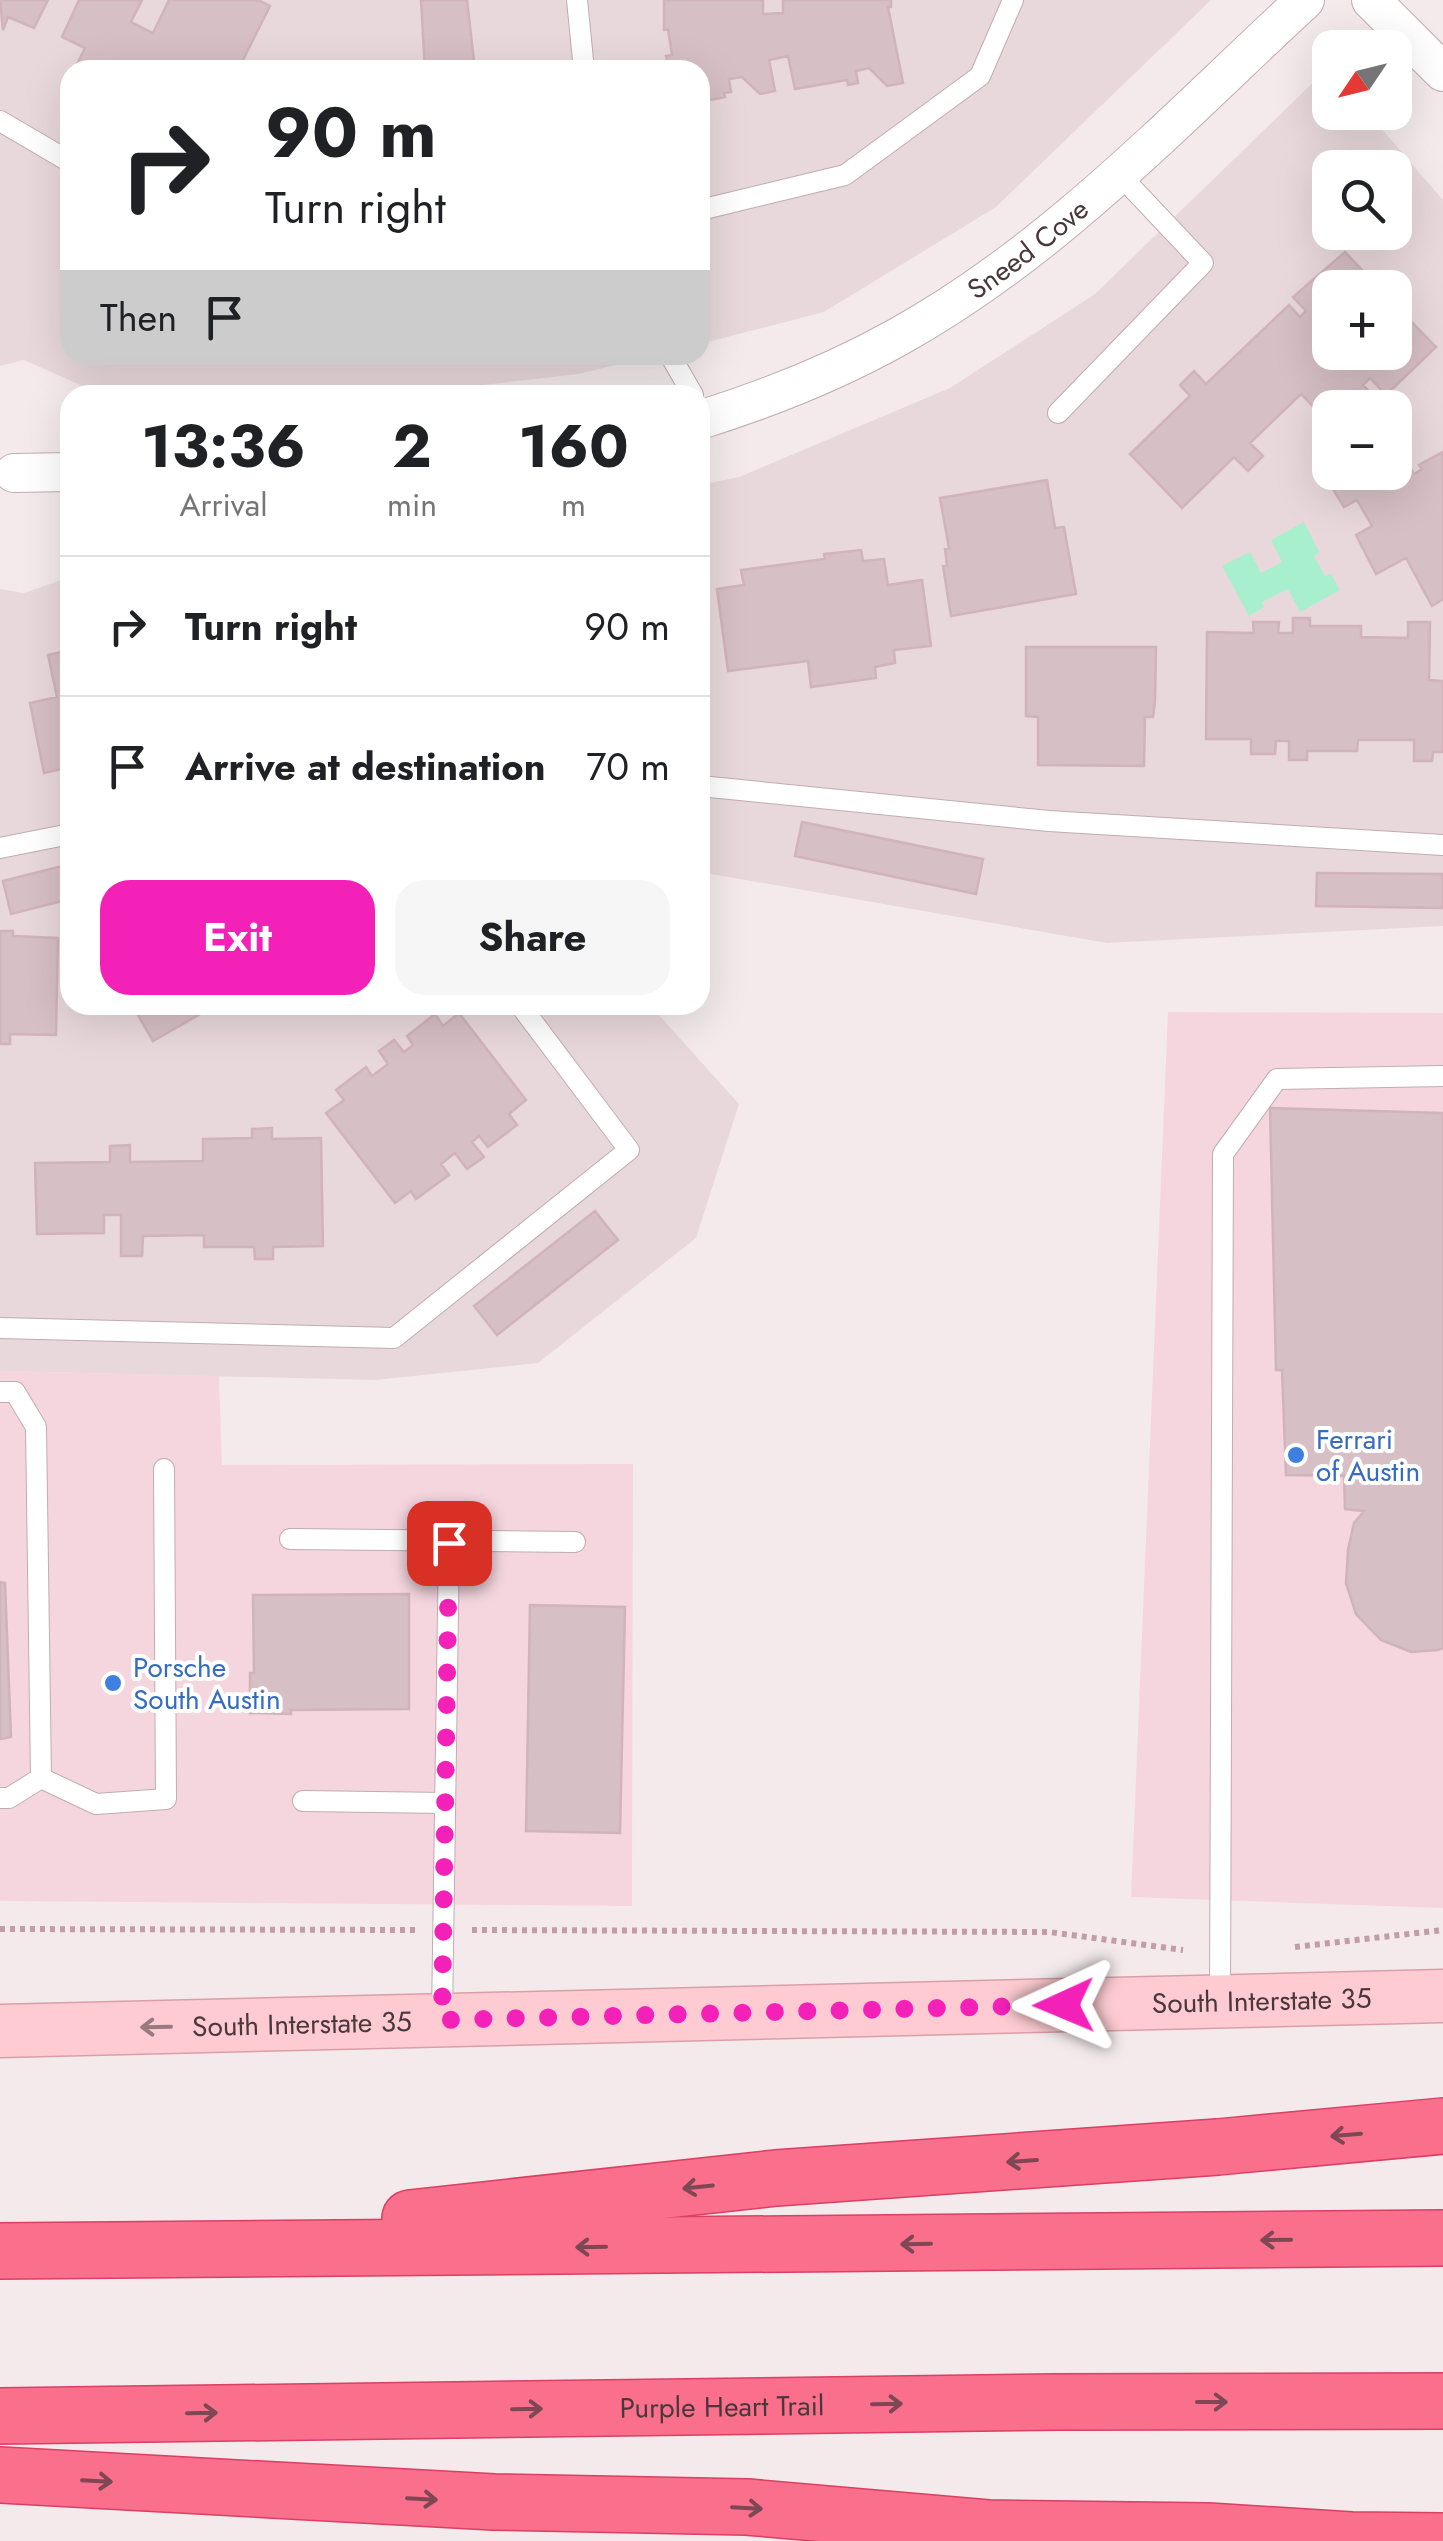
<!DOCTYPE html>
<html lang="en">
<head>
<meta charset="utf-8">
<style>
  body { margin:0; font-family:Jost,sans-serif; background:#f6f6f6; color:#202124; height:100vh; display:flex; flex-direction:column; font-size:38px; white-space:nowrap }
  * { box-sizing:border-box; margin:0 }
  p { font-size:32px; color:#757577 }
  .icon { flex:none; width:55px; height:55px; fill:none; stroke:currentColor; stroke-width:2; stroke-linecap:round; stroke-linejoin:round }
  .map { position:relative; flex:1; overflow:hidden }
  .drawer { position:absolute; left:60px; top:385px; width:650px; height:630px; display:flex; flex-direction:column; background:#fff; border-radius:30px; box-shadow:0 10px 40px #0002 }
  .drawer>* { flex:none }
  .banner { position:absolute; left:60px; top:60px; width:650px; height:305px; border-radius:30px; box-shadow:0 10px 40px #0002; background:#fff; color:#202124; overflow:hidden }
  .needle { width:65px; rotate:235deg }
  .fabs { position:absolute; left:1312px; top:30px; display:grid; gap:20px }
  .fabs a { display:grid; place-items:center; width:100px; height:100px; border-radius:20px; background:#fff; box-shadow:0 10px 40px #0002; font-size:50px }
  .pin { position:absolute; display:grid; place-items:center; width:85px; height:85px; color:#fff; margin:-42px; border-radius:20px; box-shadow:0 5px 15px #0006 }
  .me { position:absolute; width:110px; margin:-55px; rotate:269deg; stroke-linejoin:round; filter:drop-shadow(0 0 8px #0008) }
  .turn { display:flex; align-items:center; gap:35px; height:210px; padding:0 40px; font-size:45px }
  .turn .icon { width:130px; height:130px; stroke-width:2.5 }
  .turn b { display:block; font-size:70px; line-height:85px }
  .then { display:flex; align-items:center; height:95px; padding:0 40px; background:#0003; gap:20px; font-size:38px }
  .eta { display:flex; justify-content:space-evenly; align-items:center; height:170px; text-align:center }
  .eta b { font-size:60px; font-weight:700; line-height:70px }
  .button { display:flex; gap:20px; margin-top:auto; padding:20px 40px }
  .button a { flex:1; height:115px; border-radius:30px; background:#f421b9; color:#fff; font-size:40px; font-weight:700; line-height:115px; text-align:center }
  .button a+a { background:#f6f6f6; color:#202124 }
  ul { padding:0; list-style:none }
  li { display:flex; align-items:center; gap:30px; height:140px; padding:0 40px; border-top:2px solid #e0e0e0 }
  li div { flex:1 }
  li b { display:block; font-size:38px }
  li em { font-style:normal }
  .map>svg:first-child { display:block }
</style>
</head>
<body>
<div class="map">
<svg width="1443" height="2541" viewBox="0 0 1443 2541">
  <rect width="100%" height="100%" fill="#f4eaec"/>
  <path fill="#e8d8db" fill-rule="evenodd" d="M0 0H1211L996 207 824 312 700 344V70H70V355H655L579 374 395 395H103L24 360 0 366Z
    M1328 68 1330 112 1368 113 1443 200V926L1107 943 700 872V485L739 477 950 388 1095 294ZM1330 168H1395V232H1330ZM1330 288H1395V352H1330ZM1330 408H1395V472H1330Z
    M70 577V1005H650L739 1104 696 1238 538 1363 375 1380 0 1371V589L24 593Z"/>
  <path fill="#f5d6df" d="M1168 1012 1443 1013V1908L1131 1897Z
    M0 1371 219 1376 222 1465 633 1464 632 1906 0 1901Z"/>
  <path fill="#a8efce" d="M1304 522 1319 552 1314 556 1325 576 1331 574 1340 590 1300 612 1288 589 1262 602 1264 607 1249 616 1222 566 1250 552 1261 573 1282 562 1271 540Z"/>
  <path fill="#d6bfc5" stroke="#d1b3bb" stroke-width="2.5" d="M0 0H48L34 28 8 17 3 30Z
    M79 0H142L131 22 153 33 169 0H258L270 6 238 70H143L125 61 92 70 77 64 85 48 62 37Z
    M421 0H467L475 70H425Z
    M664 0H763V14L783 13V0H891V7H888L903 83 887 86 869 68 856 71 858 83 848 85 847 80 795 89 788 56 769 60 775 91 760 94 742 77 729 79 731 92 724 93 725 97 700 102V70H669L666 56 672 55 668 29 664 30Z
    M1345 252 1379 288H1330V352H1395V305L1436 347 1386 395 1370 378 1363 385 1374 396 1362 408H1330V424L1301 394 1250 443 1263 456 1248 471 1234 457 1182 508 1130 454 1190 396 1180 385 1194 371 1206 384 1289 305 1300 317 1306 311 1293 297Z
    M1395 439 1414 474 1422 469 1419 465 1443 452V599L1432 606 1406 558 1376 574 1356 535 1372 526 1357 500 1344 507 1331 486 1356 472H1395Z
    M1047 480 1055 528 1064 527 1076 594 951 616 943 566 947 565 945 549 949 548 940 498Z
    M861 550 863 561 884 559 888 585 922 580 931 646 894 650 895 663 875 667 876 678 811 687 808 661 728 671 717 589 744 585 741 570 825 559 824 554Z
    M700 565H703L708 669H700Z
    M1293 618H1310V626H1361V637L1408 638V622H1430L1429 680 1443 681V752H1433L1432 761H1414V740H1358L1357 751H1307V760H1289V741H1276L1275 754H1251V739H1206L1207 632 1254 633 1253 622H1279L1278 633H1293Z
    M1026 647H1156L1155 701 1153 717H1145L1144 766 1038 765V717L1026 716Z
    M70 650V767L44 773 30 703 57 697 48 655Z
    M802 822 983 859 976 894 795 856Z
    M70 864V899L11 914 3 881Z
    M1317 873 1443 874V908L1316 906Z
    M0 931H13V936L58 938 56 1035 10 1034V1044H0Z
    M132 1005H216L153 1041Z
    M459 1013 526 1100 509 1114 517 1125 488 1147 479 1136 472 1142 484 1157 467 1169 455 1153 441 1164 449 1175 416 1199 411 1191 395 1203 326 1113 344 1100 336 1090 366 1067 372 1076 388 1064 379 1051 394 1040 404 1052 413 1045 407 1036 435 1014 443 1026Z
    M1270 1108 1443 1113V1648L1438 1650 1411 1652 1381 1640 1356 1614 1346 1583 1348 1550 1354 1523 1364 1511 1345 1509 1344 1476 1286 1475 1282 1370H1276Z
    M272 1128V1139L321 1138 323 1246 273 1247V1259H255L254 1247H204V1235L143 1236 142 1256H121V1215H104V1233L37 1234 35 1163 110 1162V1146L130 1145V1162L203 1161V1139L252 1138V1129Z
    M595 1211 618 1240 497 1335 474 1306Z
    M0 1582 5 1583 11 1737 0 1739Z
    M409 1594V1709L291 1710V1714L250 1713V1673H254L253 1595Z
    M530 1605 625 1607 620 1833 526 1831Z"/>
  <g fill="none" stroke-linecap="round" stroke-linejoin="round">
    <g stroke="#c0acb1" stroke-width="22">
      <path id="lane" d="M577 0 584 70
        M0 121 70 162
        M700 210 845 175 980 76 1013 0
        M670 355 693 395
        M1058 413 1203 263 1118 173
        M700 786 1049 821 1443 845
        M0 848 70 834
        M0 1328 394 1338 629 1150 520 1005
        M0 1392H15L36 1427 41 1778 9 1798H0
        M290 1539 575 1542
        M41 1778 96 1804 166 1799 164 1469
        M303 1801 445 1803
        M1220 1999 1223 1154 1277 1079 1443 1076
        M442 2018 449 1543"/>
    </g>
    <g stroke="#c0acb1" stroke-width="40">
      <g id="street">
        <path d="M1371 0 1443 72"/>
        <path id="s1" d="M700 420C767 399 835 372 896 338 1051 253 1176 119 1305 0"/>
        <path d="M14 473 70 472"/>
      </g>
    </g>
    <g stroke="#d99fa7" stroke-width="55">
      <g id="secondary">
        <path id="s2" d="M0 2031 1443 1996"/>
      </g>
    </g>
    <g stroke="#da3f64" stroke-width="58">
      <g id="highway">
        <path d="M410 2218 776 2178 1218 2147 1443 2126"/>
        <path d="M0 2251 1443 2238"/>
        <path id="s3" d="M0 2416 1058 2402 1443 2401"/>
        <path d="M0 2475 494 2502 747 2507 988 2528 1208 2531 1351 2540 1443 2541"/>
      </g>
    </g>
    <path stroke="#c19ea6" stroke-width="6" stroke-dasharray="5 5" stroke-linecap="butt" d="M0 1929 415 1930
      M472 1930 1049 1932 1183 1950
      M1295 1947 1443 1930"/>
    <use href="#lane" stroke="#fff" stroke-width="20"/>
    <use href="#street" stroke="#fff" stroke-width="38"/>
    <use href="#secondary" stroke="#fdcbd1" stroke-width="52"/>
    <use href="#highway" stroke="#fa6f8c" stroke-width="55"/>
  </g>
  <defs><path id="oneway-shaft" d="M-6 0H5M1.5-3L5.5 0L1.5 3" fill="none" stroke-width="1.6" stroke-linecap="round" stroke-linejoin="round" transform="scale(2.5)"/></defs>
  <use stroke="#997a7f" href="#oneway-shaft" transform="translate(156 2027) rotate(179)"/>
  <g stroke="#7d4854">
    <use href="#oneway-shaft" transform="translate(1346 2135) rotate(175)"/>
    <use href="#oneway-shaft" transform="translate(1022 2161) rotate(176)"/>
    <use href="#oneway-shaft" transform="translate(698 2187) rotate(174)"/>
    <use href="#oneway-shaft" transform="translate(1276 2240) rotate(179)"/>
    <use href="#oneway-shaft" transform="translate(916 2244) rotate(179)"/>
    <use href="#oneway-shaft" transform="translate(591 2247) rotate(179)"/>
    <use href="#oneway-shaft" transform="translate(1212 2402)"/>
    <use href="#oneway-shaft" transform="translate(887 2404) rotate(-1)"/>
    <use href="#oneway-shaft" transform="translate(527 2409) rotate(-1)"/>
    <use href="#oneway-shaft" transform="translate(202 2413) rotate(-1)"/>
    <use href="#oneway-shaft" transform="translate(97 2481) rotate(3)"/>
    <use href="#oneway-shaft" transform="translate(422 2499) rotate(3)"/>
    <use href="#oneway-shaft" transform="translate(747 2508) rotate(3)"/>
  </g>
  <g fill="none" stroke-linecap="round" stroke-linejoin="round">
    <path stroke="#f421b9" stroke-width="18" stroke-dasharray="0 32.4" d="M449 1543 442 2020 1064 2005"/>
  </g>
  <g fill="#3f7fe0" stroke="#fff" stroke-width="4">
    <circle cx="1296" cy="1455" r="10"/>
    <circle cx="113" cy="1683" r="10"/>
  </g>
  <g text-anchor="middle" dominant-baseline="central" stroke-width="8" stroke-linejoin="round" paint-order="stroke">
    <g font-size="28" fill="#48383c" stroke="#fff">
      <text stroke="none"><textPath href="#s1" startOffset="372">Sneed Cove</textPath></text>
      <text stroke="none"><textPath href="#s2" startOffset="1262">South Interstate 35</textPath></text>
      <text stroke="none"><textPath href="#s2" startOffset="302">South Interstate 35</textPath></text>
      <text stroke="none"><textPath href="#s3" startOffset="722">Purple Heart Trail</textPath></text>
    </g>
    <g font-size="28" fill="#366cbe" stroke="#fff" text-anchor="start">
      <text x="1316" y="1439">Ferrari<tspan x="1316" dy="32">of Austin</tspan></text>
      <text x="133" y="1667">Porsche<tspan x="133" dy="32">South Austin</tspan></text>
    </g>
  </g>
</svg>
<div class="fabs">
<a><svg class="needle" viewBox="-14 -14 28 28"><path d="M0-13l5 13h-10z" fill="#e53935"/><path d="M0 13l5-13h-10z" fill="#757577"/></svg></a>
<a><svg class="icon" aria-label="search" viewBox="0 0 24 24"><circle cx="10" cy="10" r="6"/><path d="M15 15l6 6"/></svg></a>
<a>+</a>
<a>−</a>
</div>
<div class="pin" style="left:449px;top:1543px;background:#d93025"><svg class="icon" aria-label="arrive" viewBox="0 0 24 24"><path d="M6 21V4h12l-3 4 3 4H6"/></svg></div>
<svg class="me" style="left:1064px;top:2005px" viewBox="-20 -20 40 40"><path d="M0-17L14 15 0 8-14 15z" fill="#f421b9" stroke="#fff" stroke-width="4"/></svg>
<div class="banner">
<div class="turn"><svg class="icon" aria-label="right" viewBox="0 0 24 24"><path d="M7 20v-9h11M14 6l5 5-5 5"/></svg><div><b>90 m</b>Turn right</div></div>
<div class="then">Then<svg class="icon" aria-label="arrive" viewBox="0 0 24 24"><path d="M6 21V4h12l-3 4 3 4H6"/></svg></div>
</div>
<section class="drawer">
<div class="eta">
<div><b>13:36</b><p>Arrival</p></div>
<div><b>2</b><p>min</p></div>
<div><b>160</b><p>m</p></div>
</div>
<ul>
<li><svg class="icon" aria-label="right" viewBox="0 0 24 24"><path d="M7 20v-9h11M14 6l5 5-5 5"/></svg><div><b>Turn right</b></div><em>90 m</em></li>
<li><svg class="icon" aria-label="arrive" viewBox="0 0 24 24"><path d="M6 21V4h12l-3 4 3 4H6"/></svg><div><b>Arrive at destination</b></div><em>70 m</em></li>
</ul>
<div class="button"><a>Exit</a><a>Share</a></div>
</section>
</div>
</body>
</html>
